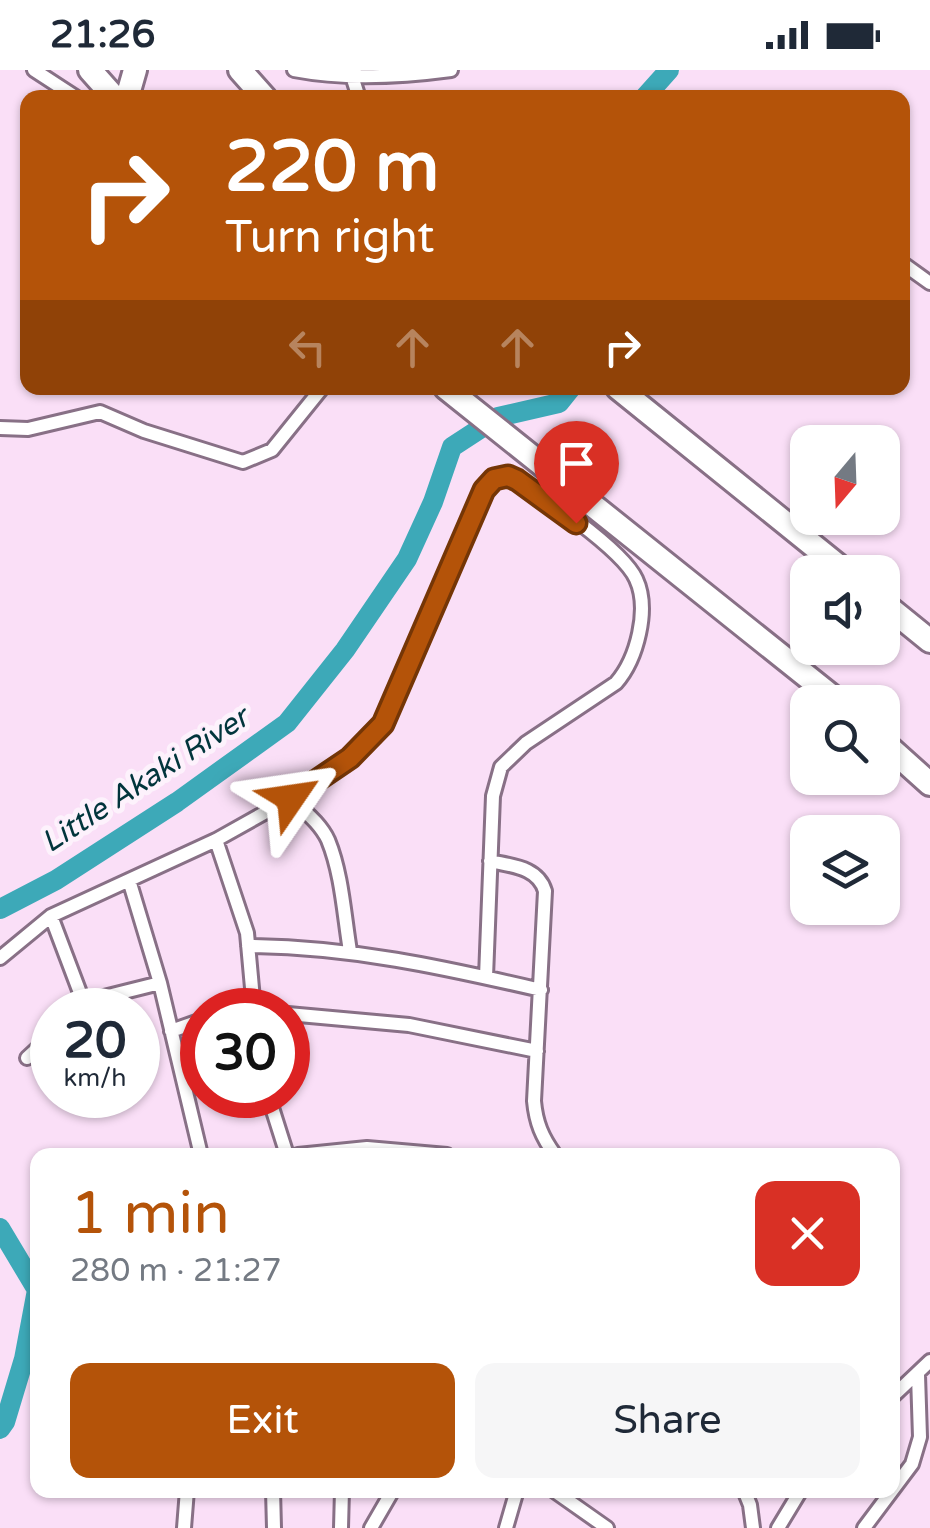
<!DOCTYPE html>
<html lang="en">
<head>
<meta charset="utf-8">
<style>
  body { margin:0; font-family:"Varela Round",sans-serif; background:#f6f6f7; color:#1f2937; height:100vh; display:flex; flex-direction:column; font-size:38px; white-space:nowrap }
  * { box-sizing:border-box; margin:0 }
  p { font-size:32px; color:#747a83 }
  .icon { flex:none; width:55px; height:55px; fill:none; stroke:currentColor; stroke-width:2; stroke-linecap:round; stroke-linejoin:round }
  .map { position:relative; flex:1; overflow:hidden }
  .side { position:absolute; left:30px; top:1078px; width:870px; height:350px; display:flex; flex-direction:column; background:#fff; border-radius:20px; box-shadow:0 2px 8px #0004 }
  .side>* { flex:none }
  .hud { position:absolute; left:20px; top:20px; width:890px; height:305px; border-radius:20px; box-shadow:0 2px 8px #0004; background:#b45309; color:#fff; overflow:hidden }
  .needle { width:65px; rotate:199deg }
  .fabs { position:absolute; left:790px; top:355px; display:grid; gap:20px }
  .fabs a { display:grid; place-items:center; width:110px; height:110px; border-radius:20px; background:#fff; box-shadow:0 2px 8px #0004; font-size:50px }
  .speed { position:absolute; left:30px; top:918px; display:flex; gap:20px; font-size:50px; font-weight:700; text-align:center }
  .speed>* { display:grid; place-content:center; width:130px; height:130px; border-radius:50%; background:#fff; box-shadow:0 2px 8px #0004; line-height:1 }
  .speed small { font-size:25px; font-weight:400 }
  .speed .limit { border:15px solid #d22; background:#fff; color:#111 }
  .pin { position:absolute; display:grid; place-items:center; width:85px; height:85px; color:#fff; margin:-102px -42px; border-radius:50% 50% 50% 0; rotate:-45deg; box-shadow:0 0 10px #0007 }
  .pin .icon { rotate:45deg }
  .me { position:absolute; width:110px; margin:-55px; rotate:58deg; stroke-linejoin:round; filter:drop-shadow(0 0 8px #0008) }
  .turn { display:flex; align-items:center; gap:35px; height:210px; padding:0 40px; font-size:45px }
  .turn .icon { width:130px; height:130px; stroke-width:2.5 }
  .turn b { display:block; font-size:70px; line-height:85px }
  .lanes { display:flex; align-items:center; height:95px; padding:0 40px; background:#0003; justify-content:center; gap:50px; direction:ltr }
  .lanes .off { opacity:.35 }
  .round { display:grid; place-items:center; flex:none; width:105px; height:105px; border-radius:20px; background:#f6f6f7 }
  .summary { display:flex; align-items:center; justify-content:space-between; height:170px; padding:0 40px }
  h1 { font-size:60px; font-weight:600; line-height:75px; color:#b45309 }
  .action { display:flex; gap:20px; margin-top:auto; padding:20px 40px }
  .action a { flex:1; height:115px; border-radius:20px; background:#b45309; color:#fff; font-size:40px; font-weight:600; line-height:115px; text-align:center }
  .action a+a { background:#f6f6f7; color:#1f2937 }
  .status { display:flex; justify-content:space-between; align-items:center; height:70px; padding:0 50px; background:#fff; direction:ltr }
  .status svg { height:28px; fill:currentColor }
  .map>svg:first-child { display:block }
</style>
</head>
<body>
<div class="status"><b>21:26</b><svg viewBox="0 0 49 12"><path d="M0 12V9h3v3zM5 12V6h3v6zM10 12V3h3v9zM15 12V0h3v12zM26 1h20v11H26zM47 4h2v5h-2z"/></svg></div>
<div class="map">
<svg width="930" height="1458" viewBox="0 0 930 1458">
  <rect width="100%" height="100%" fill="#fadff7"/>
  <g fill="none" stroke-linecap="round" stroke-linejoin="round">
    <path stroke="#3da9b8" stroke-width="20" d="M644 28 669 0
      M0 839 56 810 177 732 287 653 345 580 407 489 433 432 452 377 498 347 559 333 571 318
      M0 1158 37 1220 24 1289 5 1352 0 1359"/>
    <g stroke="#887086" stroke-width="18">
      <path id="street" d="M34 0 77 28
        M294 0C346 10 399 7 451 0
        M355 2 352 6 359 28
        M902 193 930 213
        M0 358 28 359 100 342 144 361 243 392 272 380 322 318
        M291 728C304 741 320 753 328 770 342 804 344 845 350 881
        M216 770 247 863 254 940
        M490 791C512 796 538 797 545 821L534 1031C536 1053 542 1067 555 1085
        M129 810 160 913 201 1085
        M51 846 85 936
        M248 876C351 877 442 897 541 920
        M0 888 51 846 216 770 291 728 334 700 366 675 383 654 484 420 494 409 508 406C537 420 623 480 636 509 650 539 637 589 616 613L526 673 501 697 493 726 486 907
        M82 938 96 929 160 913
        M234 940 253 934
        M288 944 409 955 537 981
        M171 961 202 950
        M27 988 52 965
        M268 1025 287 1085
        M298 1085 367 1078 447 1085
        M892 1327 930 1291
        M273 1420 274 1458
        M553 1420 607 1458
        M744 1420 750 1435 753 1458
        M184 1458 187 1420
        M341 1458 342 1420
        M371 1458 393 1420
        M506 1458 517 1420
        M778 1458 801 1420
        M864 1458 912 1394 920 1367 918 1305"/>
    </g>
    <g stroke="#887086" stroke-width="28">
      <path id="highway" d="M90 0 115 28
        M240 0 265 28
        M127 28 135 0
        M446 318 839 632
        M618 318 846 502
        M882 532 930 571
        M882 671 930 714"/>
    </g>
    <use href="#street" stroke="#fff" stroke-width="12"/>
    <use href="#highway" stroke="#fff" stroke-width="22"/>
  </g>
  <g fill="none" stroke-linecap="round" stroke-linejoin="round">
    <g stroke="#753606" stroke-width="25">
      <path id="route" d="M291 728 350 688 383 654 484 420 494 409 508 406 517 410 576 453"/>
    </g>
    <use href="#route" stroke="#b45309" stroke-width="18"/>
  </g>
  <g text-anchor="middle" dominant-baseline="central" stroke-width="10" stroke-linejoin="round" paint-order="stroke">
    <g font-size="30" font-style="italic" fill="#01353c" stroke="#fdf2fc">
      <text transform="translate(145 710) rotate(-33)">Little Akaki River</text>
    </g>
  </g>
</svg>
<div class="fabs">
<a><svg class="needle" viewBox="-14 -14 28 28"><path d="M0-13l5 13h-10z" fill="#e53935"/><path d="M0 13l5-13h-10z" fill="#747a83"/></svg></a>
<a><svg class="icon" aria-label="sound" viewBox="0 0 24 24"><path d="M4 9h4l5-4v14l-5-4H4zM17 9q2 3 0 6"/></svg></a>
<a><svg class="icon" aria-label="search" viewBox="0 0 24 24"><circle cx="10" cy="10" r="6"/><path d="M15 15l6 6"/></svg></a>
<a><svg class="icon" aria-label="layers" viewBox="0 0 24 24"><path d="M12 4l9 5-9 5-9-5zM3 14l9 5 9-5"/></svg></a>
</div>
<div class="speed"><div>20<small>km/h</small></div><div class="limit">30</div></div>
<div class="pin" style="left:576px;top:453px;background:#d93025"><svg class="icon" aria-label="arrive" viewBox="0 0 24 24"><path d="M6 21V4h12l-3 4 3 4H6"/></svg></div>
<svg class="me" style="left:291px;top:728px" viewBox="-20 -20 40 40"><path d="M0-17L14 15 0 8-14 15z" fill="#b45309" stroke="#fff" stroke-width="4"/></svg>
<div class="hud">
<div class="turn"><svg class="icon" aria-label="right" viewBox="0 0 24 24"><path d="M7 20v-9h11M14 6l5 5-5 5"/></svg><div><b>220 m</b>Turn right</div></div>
<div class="lanes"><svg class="icon off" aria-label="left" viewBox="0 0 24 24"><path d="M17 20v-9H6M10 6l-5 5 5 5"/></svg><svg class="icon off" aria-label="ahead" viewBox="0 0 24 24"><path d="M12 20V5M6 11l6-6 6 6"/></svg><svg class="icon off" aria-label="ahead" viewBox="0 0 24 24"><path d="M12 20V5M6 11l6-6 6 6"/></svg><svg class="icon" aria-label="right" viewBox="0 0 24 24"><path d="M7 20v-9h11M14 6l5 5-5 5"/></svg></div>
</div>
<section class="side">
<div class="summary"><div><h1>1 min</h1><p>280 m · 21:27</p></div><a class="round" style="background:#d93025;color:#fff"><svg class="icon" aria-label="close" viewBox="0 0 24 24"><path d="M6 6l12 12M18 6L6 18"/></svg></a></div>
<div class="action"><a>Exit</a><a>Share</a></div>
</section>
</div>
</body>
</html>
